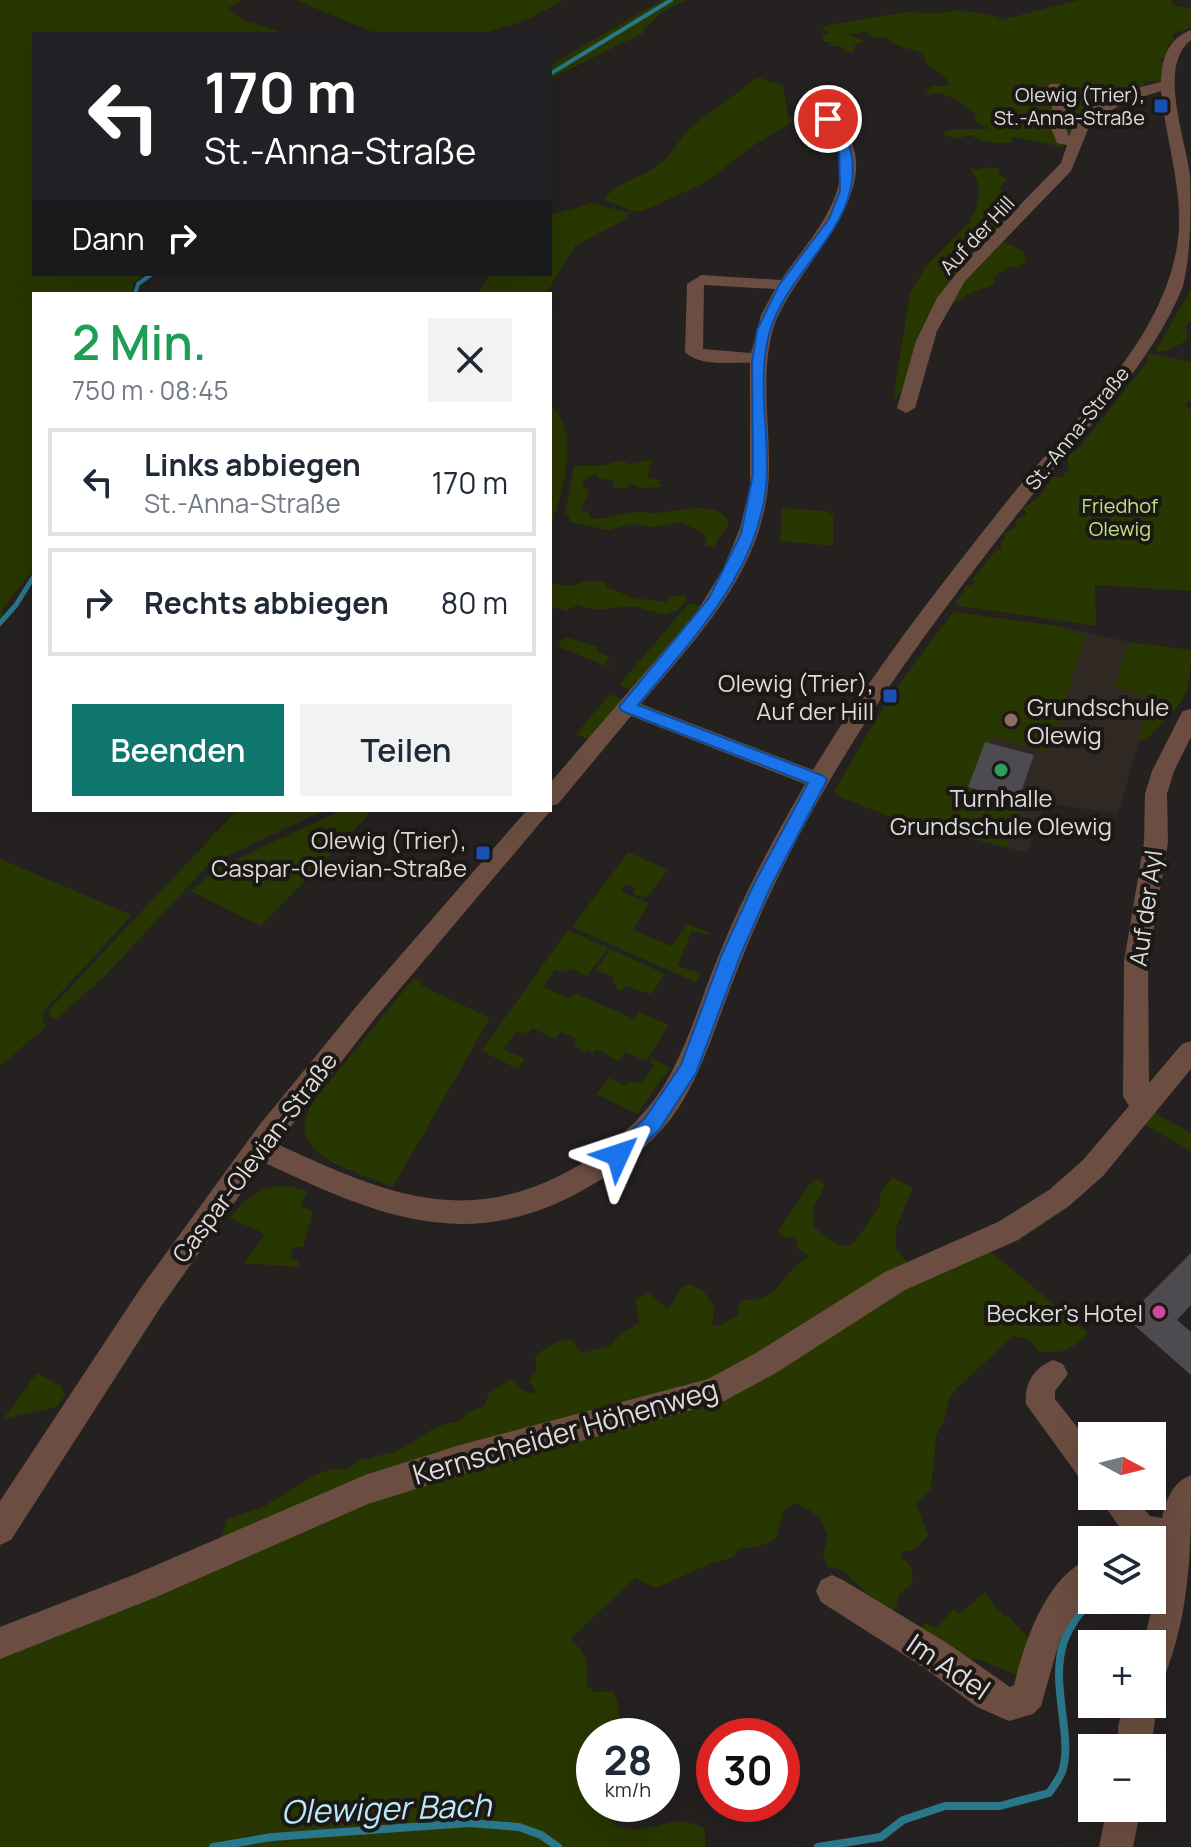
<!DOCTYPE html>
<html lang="de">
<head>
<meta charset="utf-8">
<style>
  body { margin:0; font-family:Manrope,sans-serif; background:#f2f2f3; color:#1f2937; height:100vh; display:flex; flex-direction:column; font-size:30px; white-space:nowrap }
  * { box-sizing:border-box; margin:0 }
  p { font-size:26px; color:#747a83 }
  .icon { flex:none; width:44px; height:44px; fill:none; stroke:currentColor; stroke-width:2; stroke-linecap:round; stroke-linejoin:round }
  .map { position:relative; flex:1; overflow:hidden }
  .panel { position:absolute; left:32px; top:292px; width:520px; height:520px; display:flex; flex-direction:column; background:#fff; border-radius:0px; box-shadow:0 8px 32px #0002 }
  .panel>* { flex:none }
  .banner { position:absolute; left:32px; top:32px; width:520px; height:244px; border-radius:0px; box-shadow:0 8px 32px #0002; background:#202124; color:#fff; overflow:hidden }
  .needle { width:52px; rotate:97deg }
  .controls { position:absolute; left:1078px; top:1422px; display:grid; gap:16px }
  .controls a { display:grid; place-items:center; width:88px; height:88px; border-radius:0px; background:#fff; box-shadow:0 8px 32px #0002; font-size:40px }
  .speed { position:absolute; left:576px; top:1718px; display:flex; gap:16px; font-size:40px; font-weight:700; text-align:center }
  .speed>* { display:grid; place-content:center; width:104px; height:104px; border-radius:50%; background:#fff; box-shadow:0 8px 32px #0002; line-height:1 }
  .speed small { font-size:20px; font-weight:400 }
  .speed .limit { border:12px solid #d22; background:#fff; color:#111 }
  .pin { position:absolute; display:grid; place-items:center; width:68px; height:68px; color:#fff; margin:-34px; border:4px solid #fff; border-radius:50%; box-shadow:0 2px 8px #0007 }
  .me { position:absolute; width:88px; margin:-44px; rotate:48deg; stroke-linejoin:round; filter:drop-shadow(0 0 6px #0008) }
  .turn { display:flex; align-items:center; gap:28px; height:168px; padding:0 40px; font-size:36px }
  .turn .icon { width:104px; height:104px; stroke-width:2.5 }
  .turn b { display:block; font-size:56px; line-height:68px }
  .then { display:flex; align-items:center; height:76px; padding:0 40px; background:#0003; gap:16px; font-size:30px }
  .round { display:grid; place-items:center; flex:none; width:84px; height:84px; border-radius:0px; background:#f2f2f3 }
  .summary { display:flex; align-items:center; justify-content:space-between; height:136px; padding:0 40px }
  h1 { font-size:48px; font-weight:600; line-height:60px; color:#1e9e55 }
  .cta { display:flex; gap:16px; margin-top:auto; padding:16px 40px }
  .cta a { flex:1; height:92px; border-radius:0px; background:#0f766e; color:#fff; font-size:32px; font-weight:600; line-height:92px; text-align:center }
  .cta a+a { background:#f2f2f3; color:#1f2937 }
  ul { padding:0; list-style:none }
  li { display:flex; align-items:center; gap:24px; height:108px; margin:0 16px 12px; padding:0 24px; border:4px solid #e0e1e3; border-radius:0px }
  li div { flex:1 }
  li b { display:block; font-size:30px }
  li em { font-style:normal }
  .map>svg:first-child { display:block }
</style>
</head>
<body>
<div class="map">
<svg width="1191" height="1847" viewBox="0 0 1191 1847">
  <rect width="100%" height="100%" fill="#242120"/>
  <path fill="#302823" d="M953 612 1057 626 1166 650 1118 814 1044 803 1027 853 891 817 838 796 834 791 887 701 891 702 898 692 895 690Z"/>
  <path fill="#283601" d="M0 0H243L228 8 240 18 288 34H34V274H144L133 284 132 294H34V569L1 611 6 621 0 627Z
    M296 0H564L527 20 482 34H377Z
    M662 0H687L662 12 643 30 645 32 550 79V65Z
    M1079 0H1171L1175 6 1191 8V28L1173 34V40L1167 47 1168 56 1160 59 1168 68 1161 73 1163 82 1145 81 1144 86 1122 94 1116 93 1115 97 1081 117V123L1063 147 1013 137 1012 142C996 146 983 141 969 135L958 139 944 135 945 132 954 129H990L975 122V114L956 99 939 93 925 95 931 86H947L950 82 927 64 922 53C912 49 891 46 886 37L875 39 865 32 849 34 865 42 853 44 856 47 853 52H847L840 46H829L831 43 823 41V36L819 34H830L822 28 827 25 912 11C927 16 942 12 956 11 971 10 987 16 1002 17L997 19 1001 20Z
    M756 77 783 85 788 117 796 120 754 145 706 182 643 211H632L605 200C610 186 638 178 651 170 673 157 677 139 696 123 715 107 738 95 756 77Z
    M987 167 1001 169 998 174 1007 179 999 188 1004 191V198L1012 202 1010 207 1019 212 1003 241 1023 251 1027 260 1018 268 1009 267 993 277 995 284 965 295 963 300 952 302 906 385 893 401 910 293 926 266 971 221 970 216 974 214C981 199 981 183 970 168L977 170Z
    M592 203 629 213 625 216 628 218 575 246 546 294H478L490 274H550V215Z
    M1191 289V321L1184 328 1187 331 1186 341 1169 350 1158 352 1156 350Z
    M1147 353 1191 362V401L1185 404 1191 411V591L1095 585 1096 626 959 606 955 603 964 593V587L974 584 973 579 995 551 1001 549V542L1005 539 1003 534 1015 528 1017 519 1027 514 1022 508C1032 505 1049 489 1050 477H1062L1069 468 1066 454 1077 450 1083 443 1148 361Z
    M550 405C581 426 563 498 550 526Z
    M651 459 653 462 647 465 650 468 647 477 660 480 658 483 663 487 641 488 630 484 626 489 612 487 614 480 598 479 596 473 583 481V486L589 491 581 511H588L590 518C603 521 619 514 632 512 640 510 648 514 656 513 673 512 721 498 729 524L713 547 705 546 706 535 682 522 656 527 631 524 608 530 569 522 570 518 565 513 574 466H601L620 461 631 464Z
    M782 508 826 511 833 516V546L780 541Z
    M586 581 604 582 608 588 634 598 667 602 669 597 685 595 687 598 678 610 666 615 633 606 595 610 577 605 567 611 550 607V583L572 586Z
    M689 603 702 606 631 690 619 685Z
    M953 612 1057 626 1086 636 1048 752 991 737 989 743 985 742 968 787 1023 802 1007 848 891 817 838 796 834 791 887 701 891 702 898 692 895 690Z
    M565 637 599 647 596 652 610 657 605 664 616 670 556 646Z
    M1129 642 1191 650C1191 703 1181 702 1147 739L1138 740 1151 697 1115 688 1126 646 1132 647Z
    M610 694 623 700 589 740 576 734Z
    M237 810H325L208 865 105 976 55 1020 49 1016 50 1009Z
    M342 810H373L261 926 191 891 219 867Z
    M628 852 668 870 646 898 633 894 636 888 626 884 620 891 649 903 633 930 671 946 688 924 710 933 709 935 692 931 677 966 700 973 697 983 572 927Z
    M0 859 132 915 44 1011 43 1022 47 1026 0 1066Z
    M568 930 608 948 587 976 570 968 567 972 555 970 543 987 570 999 575 993 634 1019 639 1012 669 1025 646 1061 625 1052 619 1061 596 1049 593 1053 587 1051 585 1054 577 1046 572 1048 577 1039 560 1032 555 1039 532 1028 528 1033 516 1032 503 1049 525 1059 518 1069 481 1051Z
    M610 949 665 974 651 994 625 986 621 991 616 989 618 986 612 983 615 978 596 970Z
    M414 978 422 982 420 985 490 1018 393 1187C356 1171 274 1154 316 1098Z
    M652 1058 670 1068 637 1114 596 1094 609 1078 625 1086 629 1081 636 1084 638 1081 642 1082 654 1065 649 1062Z
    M1151 1111 1191 1133V1151L1142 1123Z
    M892 1177 913 1188 896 1228V1249L911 1267 988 1249 1088 1333C1072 1350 1061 1355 1038 1351L1028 1339 1013 1336 955 1390 949 1400 944 1421 936 1436 931 1489 916 1503 928 1536 915 1549 903 1552 901 1557 911 1566 913 1583 899 1594 897 1606 891 1611 871 1603 863 1590 841 1569 828 1567 823 1555 828 1537 820 1517 797 1503 784 1509 776 1539 757 1547 738 1549 734 1557 707 1565 656 1588 635 1578 570 1639C588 1656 589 1660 587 1686L594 1692 612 1691C622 1707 621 1719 614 1736H594V1804H598L615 1826C623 1827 633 1831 641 1829 669 1825 678 1814 705 1829V1847H0V1640L155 1594 160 1595 219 1547 227 1519 263 1507 313 1476 332 1469H348L361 1458 367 1460C377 1454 389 1455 399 1450 421 1440 432 1423 458 1422L467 1413 485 1405 489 1393 511 1379 521 1389 532 1394 536 1390 528 1381 537 1371 535 1355 557 1342 571 1339 582 1353 612 1345 619 1335 639 1323 636 1299 649 1293 668 1309 682 1288 690 1284 703 1291 715 1307 712 1324 718 1326 739 1315 737 1307 743 1300C750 1299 757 1300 763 1298 781 1290 789 1266 807 1258L808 1255 797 1248 796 1237H782L778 1231 811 1182 817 1179 825 1185 813 1209V1227L836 1244 849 1246C863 1235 870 1217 881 1204L879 1196Z
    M288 1186 307 1191 300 1206 313 1211 303 1247H293L290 1259 299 1261 298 1267 244 1263 265 1234 230 1218C246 1198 261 1185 288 1186Z
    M37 1373 61 1386 65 1395 57 1407 3 1419Z
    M985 1592 1004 1617 1007 1615 1035 1645 1018 1676 978 1659H971L964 1668 918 1630 925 1623 937 1628 954 1608 959 1614Z"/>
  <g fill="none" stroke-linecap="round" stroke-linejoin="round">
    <path stroke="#2a768a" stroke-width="4" d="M550 74 671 0
      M135 294 138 284 152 274"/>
    <path stroke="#2a768a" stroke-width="5" d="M0 623 16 605 34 576"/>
    <path stroke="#2a768a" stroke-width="8" d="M213 1847 272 1837 469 1823 519 1827 541 1835 558 1847
      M818 1847 881 1837 903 1820 945 1806H1000L1049 1793C1054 1786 1059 1779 1062 1772 1074 1736 1049 1685 1064 1641 1070 1624 1081 1612 1092 1599"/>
  </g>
  <path fill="#4d4b4f" d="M985 742 1034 755 1018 801 968 787Z
    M1191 1253V1305L1177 1320 1191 1332V1375L1126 1318Z"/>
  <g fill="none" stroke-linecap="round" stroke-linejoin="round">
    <path fill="#6b4e41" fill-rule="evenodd" d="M1191 30V40C1157 66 1186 139 1190 176 1191 210 1191 254 1183 286 1151 367 1083 430 1030 498 938 615 850 731 784 865 764 905 746 947 730 989 713 1033 699 1082 670 1120 648 1147 622 1167 592 1185 471 1257 380 1217 263 1162L160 1308 11 1540 0 1545V1501L140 1289 261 1123 360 1002 527 810H551L377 1016 277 1144C388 1195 471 1232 586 1161 620 1139 650 1112 670 1075 690 1038 702 996 718 957 742 897 773 840 805 784L631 716 558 804 550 806V783L696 613 723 569 740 528 750 486V363C730 362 700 367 685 352L687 284 701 275 781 280C815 231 870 179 821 119L823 116H833C904 184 791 266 773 330 760 375 770 423 769 469 768 566 699 635 641 704L813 770C872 672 941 584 1012 495 1071 422 1157 348 1176 252 1187 198 1166 145 1161 91L1126 102 1091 122 1071 171 965 281 937 331 915 408 906 413 897 408 916 341 937 298 971 255 1061 163 1067 145 1057 143 1049 123 1055 94 1048 87 1050 84H1060L1069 93 1064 123 1069 137C1081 100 1128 90 1161 82 1162 59 1167 39 1191 30ZM704 285 775 289 761 315 751 353 703 349Z
      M1191 709V737L1174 771 1167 794 1168 842 1148 962 1149 1083 1182 1044 1191 1041V1069L1103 1176 1069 1206 1018 1240 905 1290 776 1373 724 1401 460 1475 368 1504 154 1598 0 1659V1627L138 1573 365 1475 460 1445 708 1379 756 1353 885 1272 998 1222 1049 1190 1083 1160 1129 1106 1123 1096 1124 962 1144 842 1145 794 1152 771 1180 716 1183 711Z
      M1053 1360 1063 1364 1068 1374 1055 1391V1399L1092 1446V1485L1081 1480 1026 1404C1024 1383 1034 1368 1053 1360Z
      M1191 1475C1191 1547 1191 1609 1164 1678L1152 1682V1644H1143L1155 1596 1160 1549 1152 1548V1540H1114L1120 1528 1098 1496H1133L1150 1516 1162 1518C1166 1499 1173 1482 1191 1475Z
      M1092 1557V1596L1076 1613 1060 1639 1041 1706 1033 1714 1009 1721 977 1707 923 1667 821 1602 816 1591 821 1580 832 1575 843 1580 947 1643 1010 1687 1014 1685C1025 1640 1046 1576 1092 1557Z
      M1152 1692C1160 1708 1152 1729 1152 1748H1118V1726L1124 1704H1152Z
      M1107 1808H1141L1133 1847H1099Z"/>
  </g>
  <path fill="#1a73e8" stroke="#114b97" stroke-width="2" d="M824 116H832C838 125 848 137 850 147 869 222 789 266 770 331 757 375 768 425 767 470 766 565 694 637 638 705L824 776 827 780 771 886 741 954 696 1073 659 1130 625 1161 618 1164 611 1161 608 1155 611 1149 645 1118 681 1065 722 954 753 886 808 783 622 711 619 707 709 598 741 534 753 474 752 363 757 330 779 285 829 219 840 191 839 146 822 119Z"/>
  <g fill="#1a4fb4" stroke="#1b1816" stroke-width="3">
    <rect x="1153" y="98" width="16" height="16" rx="4"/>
    <rect x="882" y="688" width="16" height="16" rx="4"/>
    <rect x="475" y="845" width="16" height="16" rx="4"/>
  </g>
  <circle fill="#8d6e63" stroke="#1b1816" stroke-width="3" cx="1011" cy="720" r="8"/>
  <circle fill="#2e9e5b" stroke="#1b1816" stroke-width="3" cx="1001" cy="770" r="8"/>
  <circle fill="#d1479c" stroke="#1b1816" stroke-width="3" cx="1159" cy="1312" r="8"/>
  <g text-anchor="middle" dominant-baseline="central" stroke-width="8" stroke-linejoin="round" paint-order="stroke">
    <g font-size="20" fill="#dedcda" stroke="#1b1816" text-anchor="end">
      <text x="1145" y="94">Olewig (Trier),<tspan x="1145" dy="23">St.-Anna-Straße</tspan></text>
    </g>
    <g font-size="20" fill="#dedcda" stroke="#1b1816">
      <text transform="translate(977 235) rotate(-47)">Auf der Hill</text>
      <text transform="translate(1077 428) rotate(-51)">St.-Anna-Straße</text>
    </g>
    <g font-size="20" fill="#bfe180" stroke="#1b1816">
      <text x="1120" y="505">Friedhof<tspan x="1120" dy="23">Olewig</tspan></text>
    </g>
    <g font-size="24" fill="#dedcda" stroke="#1b1816" text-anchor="end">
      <text x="874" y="682">Olewig (Trier),<tspan x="874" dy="28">Auf der Hill</tspan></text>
      <text x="1027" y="706" text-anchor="start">Grundschule<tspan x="1027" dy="28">Olewig</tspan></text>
      <text x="1001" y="797" text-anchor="middle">Turnhalle<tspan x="1001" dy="28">Grundschule Olewig</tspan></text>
      <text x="467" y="839">Olewig (Trier),<tspan x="467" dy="28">Caspar-Olevian-Straße</tspan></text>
      <text x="1143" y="1312">Becker's Hotel</text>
    </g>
    <g font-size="24" fill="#dedcda" stroke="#1b1816">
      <text transform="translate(1145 908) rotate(-82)">Auf der Ayl</text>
      <text transform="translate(254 1157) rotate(-53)">Caspar-Olevian-Straße</text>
    </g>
    <g font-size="28" fill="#dedcda" stroke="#1b1816">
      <text transform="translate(565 1431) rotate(-16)">Kernscheider Höhenweg</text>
      <text transform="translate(949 1666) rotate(34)">Im Adel</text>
    </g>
    <g font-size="32" font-style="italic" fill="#bbe9f7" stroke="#1b1816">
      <text transform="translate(386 1808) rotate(-2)">Olewiger Bach</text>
    </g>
  </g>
</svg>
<div class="controls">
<a><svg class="needle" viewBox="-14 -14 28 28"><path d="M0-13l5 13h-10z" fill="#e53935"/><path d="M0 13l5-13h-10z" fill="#747a83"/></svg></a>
<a><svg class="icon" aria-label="layers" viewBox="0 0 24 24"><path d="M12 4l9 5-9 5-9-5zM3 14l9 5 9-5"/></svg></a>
<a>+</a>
<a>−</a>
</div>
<div class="speed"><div>28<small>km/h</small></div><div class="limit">30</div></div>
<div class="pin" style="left:828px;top:119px;background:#d93025"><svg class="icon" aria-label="arrive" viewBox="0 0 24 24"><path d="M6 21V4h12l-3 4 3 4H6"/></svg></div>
<svg class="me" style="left:618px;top:1155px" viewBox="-20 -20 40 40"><path d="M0-17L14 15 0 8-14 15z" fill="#1a73e8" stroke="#fff" stroke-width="4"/></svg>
<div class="banner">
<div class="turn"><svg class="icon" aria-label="left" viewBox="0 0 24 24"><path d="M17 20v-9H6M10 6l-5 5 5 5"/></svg><div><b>170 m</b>St.-Anna-Straße</div></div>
<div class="then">Dann<svg class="icon" aria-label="right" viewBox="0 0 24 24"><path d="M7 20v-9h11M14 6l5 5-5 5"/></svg></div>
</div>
<section class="panel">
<div class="summary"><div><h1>2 Min.</h1><p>750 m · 08:45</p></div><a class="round"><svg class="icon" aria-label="close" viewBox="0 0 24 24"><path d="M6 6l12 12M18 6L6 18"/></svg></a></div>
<ul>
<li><svg class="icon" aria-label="left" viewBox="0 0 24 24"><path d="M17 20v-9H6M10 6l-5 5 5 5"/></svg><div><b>Links abbiegen</b><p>St.-Anna-Straße</p></div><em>170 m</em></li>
<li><svg class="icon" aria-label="right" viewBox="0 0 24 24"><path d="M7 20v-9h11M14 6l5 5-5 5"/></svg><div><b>Rechts abbiegen</b></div><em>80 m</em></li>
</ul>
<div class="cta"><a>Beenden</a><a>Teilen</a></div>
</section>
</div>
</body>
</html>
